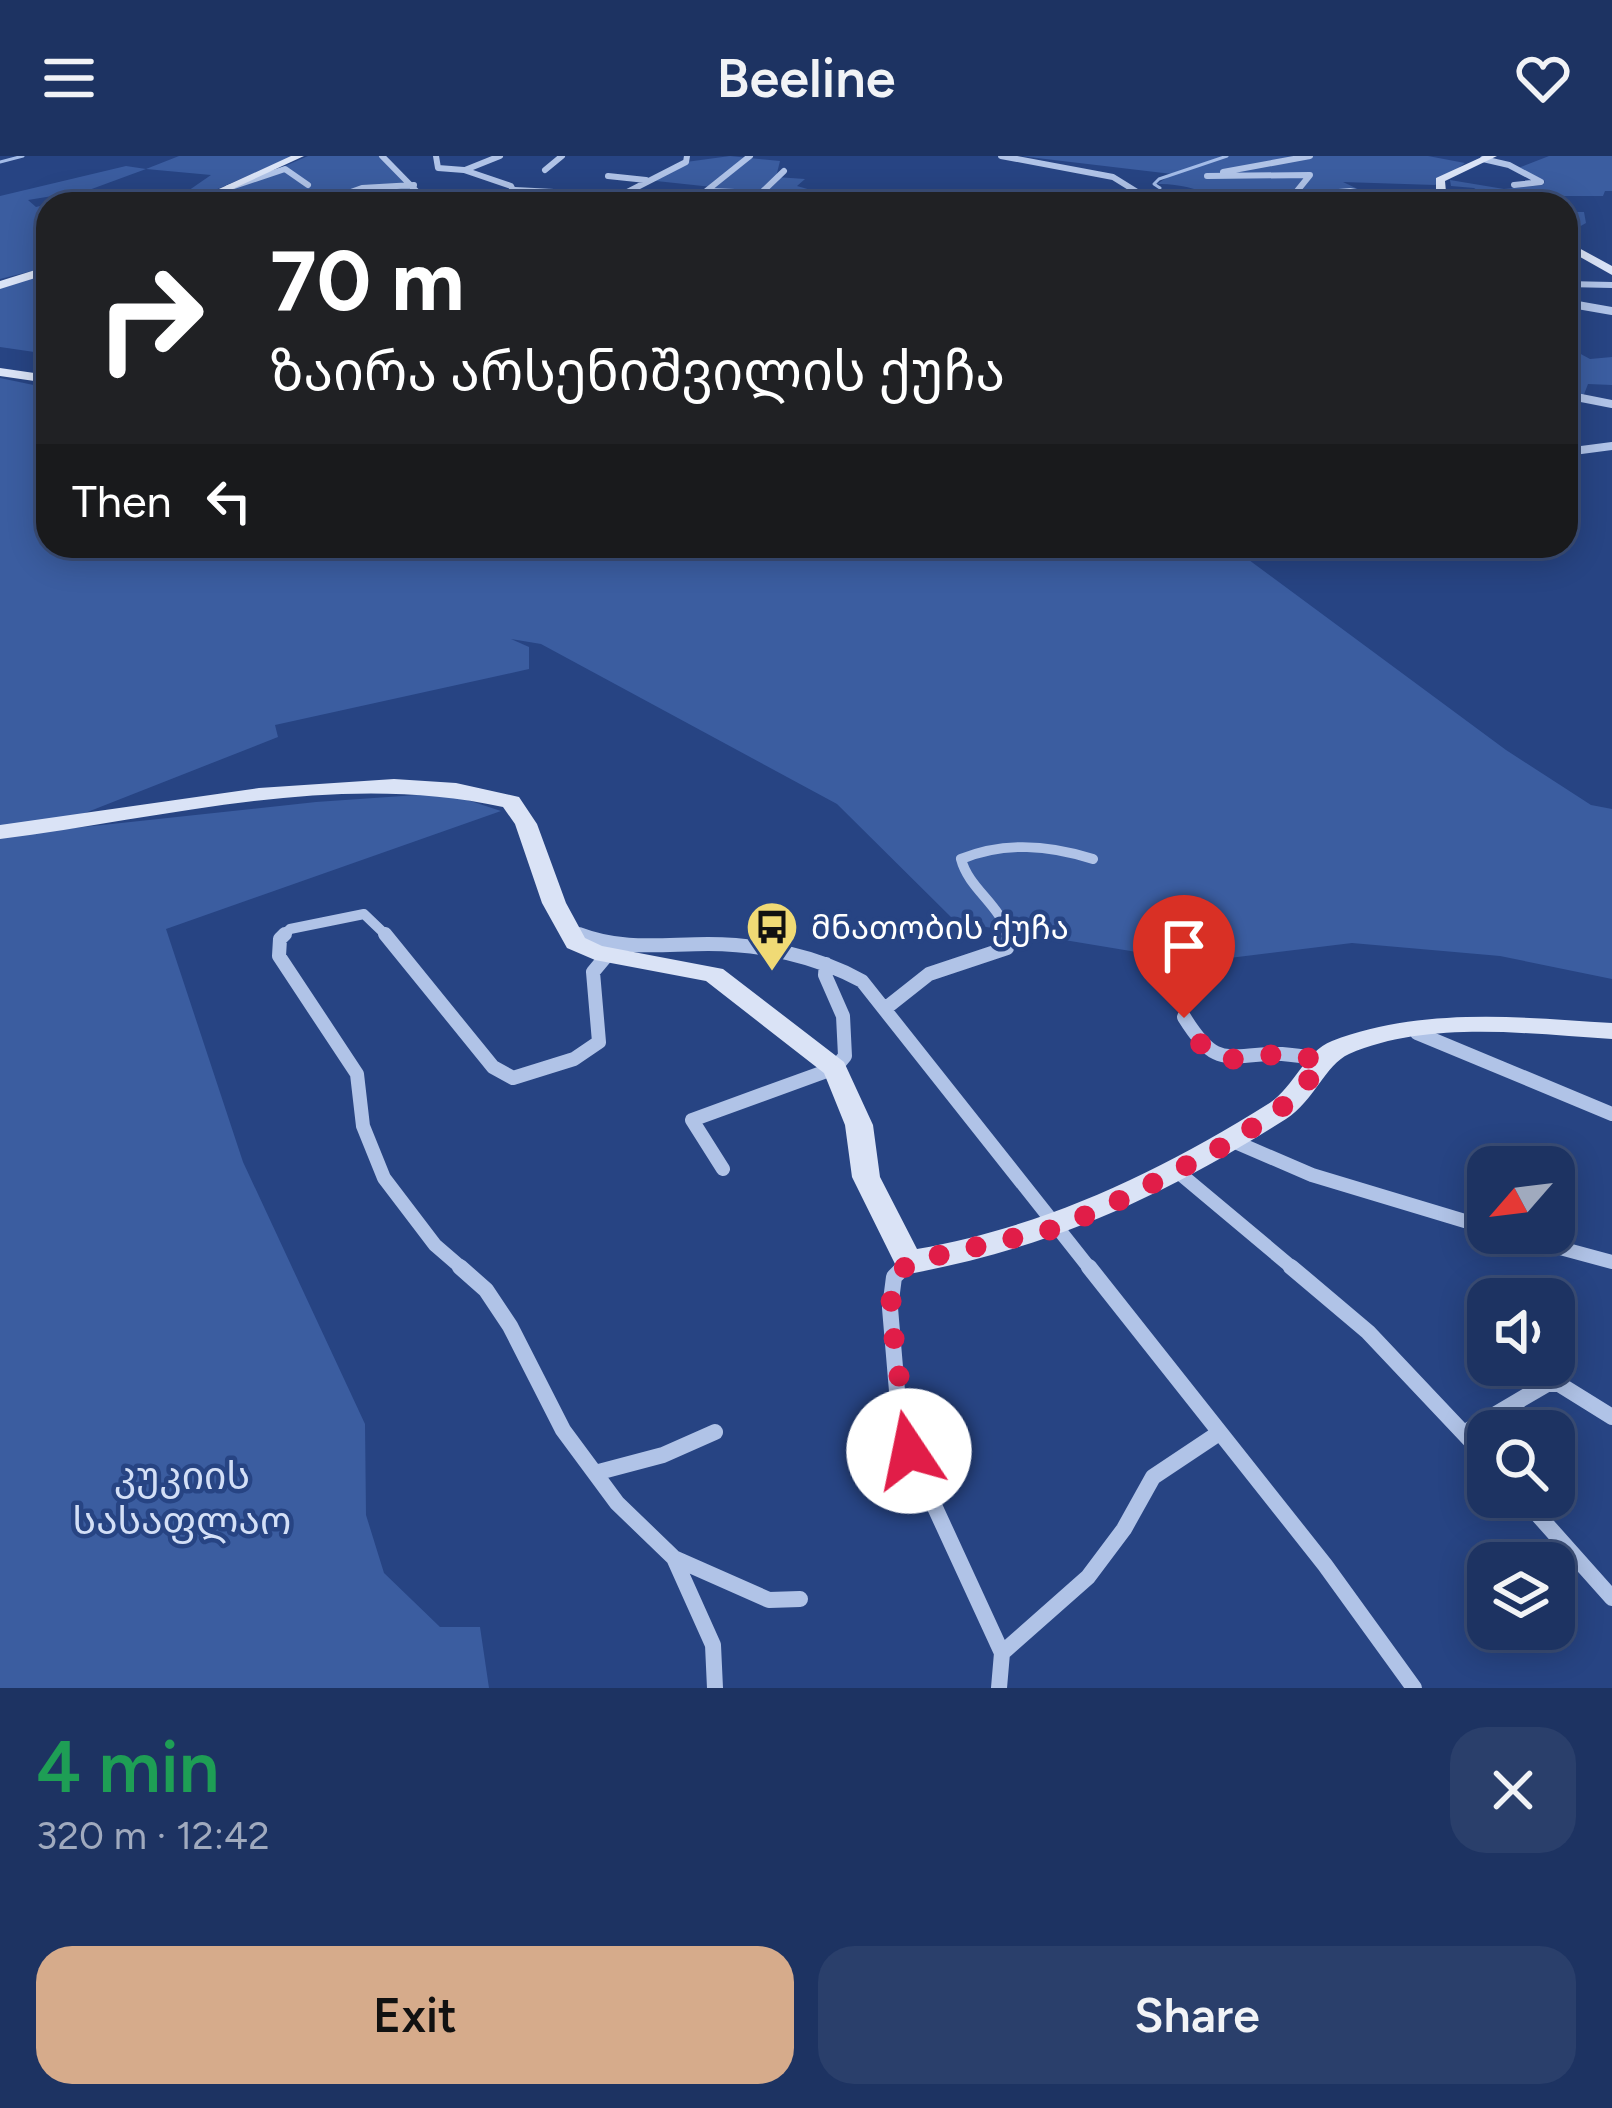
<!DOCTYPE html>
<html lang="en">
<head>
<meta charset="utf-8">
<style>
  body { margin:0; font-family:Figtree,"Noto Sans Georgian",sans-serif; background:#2a3f6b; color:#f1f3f6; height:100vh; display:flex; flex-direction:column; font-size:45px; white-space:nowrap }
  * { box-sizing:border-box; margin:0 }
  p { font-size:39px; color:#a0aabe }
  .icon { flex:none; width:66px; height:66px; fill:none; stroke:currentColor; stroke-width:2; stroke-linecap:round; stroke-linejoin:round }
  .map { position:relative; height:1532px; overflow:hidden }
  .drawer { display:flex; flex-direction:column; background:#1d3362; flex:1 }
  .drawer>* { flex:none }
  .hud { position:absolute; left:36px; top:36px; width:1542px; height:366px; border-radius:36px; box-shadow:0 6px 30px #0003,0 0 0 3px #3b4e77; background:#202124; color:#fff; overflow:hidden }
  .needle { width:78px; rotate:242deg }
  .buttons { position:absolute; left:1467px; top:990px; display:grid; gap:24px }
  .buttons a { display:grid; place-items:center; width:108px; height:108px; border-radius:24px; background:#1d3362; box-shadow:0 6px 30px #0003,0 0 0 3px #3b4e77; font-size:60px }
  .pin { position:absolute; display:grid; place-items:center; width:102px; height:102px; color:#fff; margin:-123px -51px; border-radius:50% 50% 50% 0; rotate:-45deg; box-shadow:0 0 12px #0007 }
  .pin .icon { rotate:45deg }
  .me { position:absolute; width:132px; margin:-66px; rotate:349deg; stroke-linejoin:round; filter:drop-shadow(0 0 9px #0008) }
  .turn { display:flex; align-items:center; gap:42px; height:252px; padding:0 36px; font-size:54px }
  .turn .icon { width:156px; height:156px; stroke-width:2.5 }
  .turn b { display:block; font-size:84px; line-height:102px }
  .then { display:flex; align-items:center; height:114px; padding:0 36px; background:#0003; gap:24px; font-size:45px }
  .round { display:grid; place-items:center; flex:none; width:126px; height:126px; border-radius:36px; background:#2a3f6b }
  .headline { display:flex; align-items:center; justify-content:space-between; height:204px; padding:0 36px }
  h1 { font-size:72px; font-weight:600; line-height:90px; color:#1e9e55 }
  .primary-button { display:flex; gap:24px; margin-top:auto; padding:24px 36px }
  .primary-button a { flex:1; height:138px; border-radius:36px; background:#d6ab8b; color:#111; font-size:48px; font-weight:600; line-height:138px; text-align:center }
  .primary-button a+a { background:#2a3f6b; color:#f1f3f6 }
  header { display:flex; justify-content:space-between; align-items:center; height:156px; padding:0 36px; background:#1d3362; font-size:54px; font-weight:600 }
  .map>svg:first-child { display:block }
</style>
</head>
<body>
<header><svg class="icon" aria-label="menu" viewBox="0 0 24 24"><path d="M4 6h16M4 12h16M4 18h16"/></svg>Beeline<svg class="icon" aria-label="heart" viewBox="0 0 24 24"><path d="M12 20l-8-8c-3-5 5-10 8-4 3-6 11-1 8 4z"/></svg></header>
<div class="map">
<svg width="1612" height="1532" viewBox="0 0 1612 1532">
  <rect width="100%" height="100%" fill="#274483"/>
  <path fill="#3b5da0" d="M179 0H293L183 48H169L211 19 146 13 89 34 28 44 36 51C63 44 89 41 117 39L126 48H48V111L0 123V40L126 10 146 13Z
    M308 0H382L428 48H198Z
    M730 0 780 5 776 21 805 23 797 30 811 34 810 48H690L712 31 647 24 686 6Z
    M1020 0H1428L1465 7 1435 29 1343 26 1362 35 1340 36V42L1364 43C1351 51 1230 43 1212 38 1196 33 1176 27 1157 28L1172 18Z
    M1549 0H1612V35H1605L1603 40H1561L1573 56H1584L1586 67 1579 71 1566 68V48H1482L1479 45 1491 44 1474 32 1451 30 1450 24 1504 33 1543 29 1545 25 1518 12Z
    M48 116V198L0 191V131Z
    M1566 190 1590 203 1612 201V229L1588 228 1583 241 1566 237Z
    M0 222 48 232V390H1230L1506 594 1591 649 1612 653V823L1500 800 1352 787 1197 806 956 766 837 648 541 488 511 483 529 491V513L275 569 278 581 57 668 0 673Z
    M446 637 501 655 166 773 243 1006 365 1268 366 1359 384 1417 440 1471H480L489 1532H0V680L316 646Z"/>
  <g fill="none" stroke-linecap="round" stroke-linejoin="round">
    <path stroke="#a4bce8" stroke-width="3" d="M0 6 23 0
      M1160 32 1154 28 1159 23 1227 0"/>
    <path stroke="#b0c3e7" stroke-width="6" d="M382 0 429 48
      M436 0 438 12 464 14 511 30 520 48
      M1001 0 1113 21 1142 39
      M1483 3 1509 9 1541 26 1514 29
      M465 14 500 0
      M545 14 562 0
      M1223 16 1310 0
      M608 20 646 24
      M1207 20 1310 19 1293 40 1350 35 1374 39 1361 48
      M228 32 285 13 308 29
      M515 34 573 37
      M709 35 761 37 784 15
      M564 44 605 48
      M317 48 362 32 414 29
      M604 48 686 6 687 0
      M690 48 750 0
      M1566 128 1612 129"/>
    <path stroke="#b0c3e7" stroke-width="8" d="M1566 147 1612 155
      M1566 239 1612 248
      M1566 296 1612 290"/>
    <path stroke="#b0c3e7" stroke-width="10" d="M570 773 587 781
      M282 781 290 773 364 758 388 781
      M1008 781C1002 749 969 734 961 703 1005 685 1049 689 1093 703"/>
    <path stroke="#b0c3e7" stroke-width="14" d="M285 778 280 783 279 800 357 918 363 970 384 1022 435 1089 464 1114
      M385 778 493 911 513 922 574 903 599 886 593 816 608 798
      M579 778C623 795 663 788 708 788 760 788 817 800 862 825L1091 1114
      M886 852 929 818 1007 792 1008 778
      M1184 861C1218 916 1227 897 1282 898 1295 899 1308 901 1321 903
      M1417 877 1612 958
      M1233 985 1312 1019 1488 1072
      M723 1013 692 964 835 912 845 900 843 860 825 819 826 808
      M1178 1016 1295 1114
      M1504 1077 1612 1106
      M901 1114 909 1106"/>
    <path stroke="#b0c3e7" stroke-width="16" d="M460 1111 486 1134 510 1170 563 1274 617 1347 674 1402 713 1489 715 1532
      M904 1111 894 1121 890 1152 897 1235 909 1295 1002 1497 999 1532
      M1089 1111 1325 1409 1414 1532
      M1291 1111 1368 1176 1488 1303
      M1464 1277 1547 1228H1559L1612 1261
      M595 1317 663 1299 715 1276
      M1522 1341 1612 1442
      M674 1402 769 1444 800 1443
      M1002 1497 1088 1421 1124 1373 1153 1321 1219 1277"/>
    <path fill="#dae3f6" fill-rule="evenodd" d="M291 0H304L200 48H186Z
      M1484 0H1497L1445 25 1446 36 1457 48H1446L1436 37V22Z
      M1566 85 1612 110V119L1566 93Z
      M48 110V118L0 133V125Z
      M0 212 48 219V227L0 220Z
      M394 623 456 627 519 641 537 668 566 747 585 782 602 790 723 813 844 906 873 969 880 1021 917 1093C1047 1070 1157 1017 1268 948 1294 932 1304 896 1332 885 1421 851 1520 861 1612 867V883C1529 878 1428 864 1349 898 1325 909 1314 945 1286 963 1164 1040 1053 1091 909 1118L898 1114 852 1021 845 969 824 917 706 825 595 804 567 792 542 747 515 668 503 651C337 614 166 662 0 683V669L259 632Z"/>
  </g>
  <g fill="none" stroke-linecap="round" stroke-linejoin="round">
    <path stroke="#e11d48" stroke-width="21" stroke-dasharray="0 37.8" d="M909 1295 890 1152 895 1121 910 1106 1058 1072 1127 1041 1233 985 1298 940 1322 904 1280 898 1225 904 1202 890 1184 862"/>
  </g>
  <defs>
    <g id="bus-pin" transform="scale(2.7)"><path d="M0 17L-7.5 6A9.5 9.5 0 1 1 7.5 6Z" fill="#f0da75" stroke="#274483"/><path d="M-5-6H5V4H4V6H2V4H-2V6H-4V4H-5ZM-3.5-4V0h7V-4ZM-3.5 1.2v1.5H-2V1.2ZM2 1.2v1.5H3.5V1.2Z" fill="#111"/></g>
  </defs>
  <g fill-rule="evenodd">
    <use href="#bus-pin" x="772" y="771"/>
  </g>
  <g text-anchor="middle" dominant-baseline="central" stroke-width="9" stroke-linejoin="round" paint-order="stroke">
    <g font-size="33" fill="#fff" stroke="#274483" text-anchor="start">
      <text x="811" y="771">მნათობის ქუჩა</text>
    </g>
    <g font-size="39" fill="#d3dff6" stroke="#274483">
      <text x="182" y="1319">კუკიის<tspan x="182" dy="45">სასაფლაო</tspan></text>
    </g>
  </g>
</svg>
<div class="buttons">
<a><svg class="needle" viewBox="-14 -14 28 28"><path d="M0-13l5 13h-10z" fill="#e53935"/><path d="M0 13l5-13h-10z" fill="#a0aabe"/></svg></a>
<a><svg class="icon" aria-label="sound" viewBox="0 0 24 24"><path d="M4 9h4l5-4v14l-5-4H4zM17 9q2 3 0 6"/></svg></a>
<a><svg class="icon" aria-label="search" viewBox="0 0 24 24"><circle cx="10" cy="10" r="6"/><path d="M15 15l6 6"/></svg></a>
<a><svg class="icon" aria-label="layers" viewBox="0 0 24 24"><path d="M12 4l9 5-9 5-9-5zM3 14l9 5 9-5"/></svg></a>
</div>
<div class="pin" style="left:1184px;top:862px;background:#d93025"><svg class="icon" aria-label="arrive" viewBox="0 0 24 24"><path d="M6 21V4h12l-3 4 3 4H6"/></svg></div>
<svg class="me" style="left:909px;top:1295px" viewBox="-20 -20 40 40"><circle r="19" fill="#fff"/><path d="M0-13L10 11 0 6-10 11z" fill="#e11d48"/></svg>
<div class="hud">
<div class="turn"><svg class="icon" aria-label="right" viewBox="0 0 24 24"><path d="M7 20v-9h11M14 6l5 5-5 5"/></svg><div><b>70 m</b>ზაირა არსენიშვილის ქუჩა</div></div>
<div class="then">Then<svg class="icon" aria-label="left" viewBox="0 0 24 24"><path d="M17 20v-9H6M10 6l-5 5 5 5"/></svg></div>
</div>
</div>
<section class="drawer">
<div class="headline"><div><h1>4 min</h1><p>320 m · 12:42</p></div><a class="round"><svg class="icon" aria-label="close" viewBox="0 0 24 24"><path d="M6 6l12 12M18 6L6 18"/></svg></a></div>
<div class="primary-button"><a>Exit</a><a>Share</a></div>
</section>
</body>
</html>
